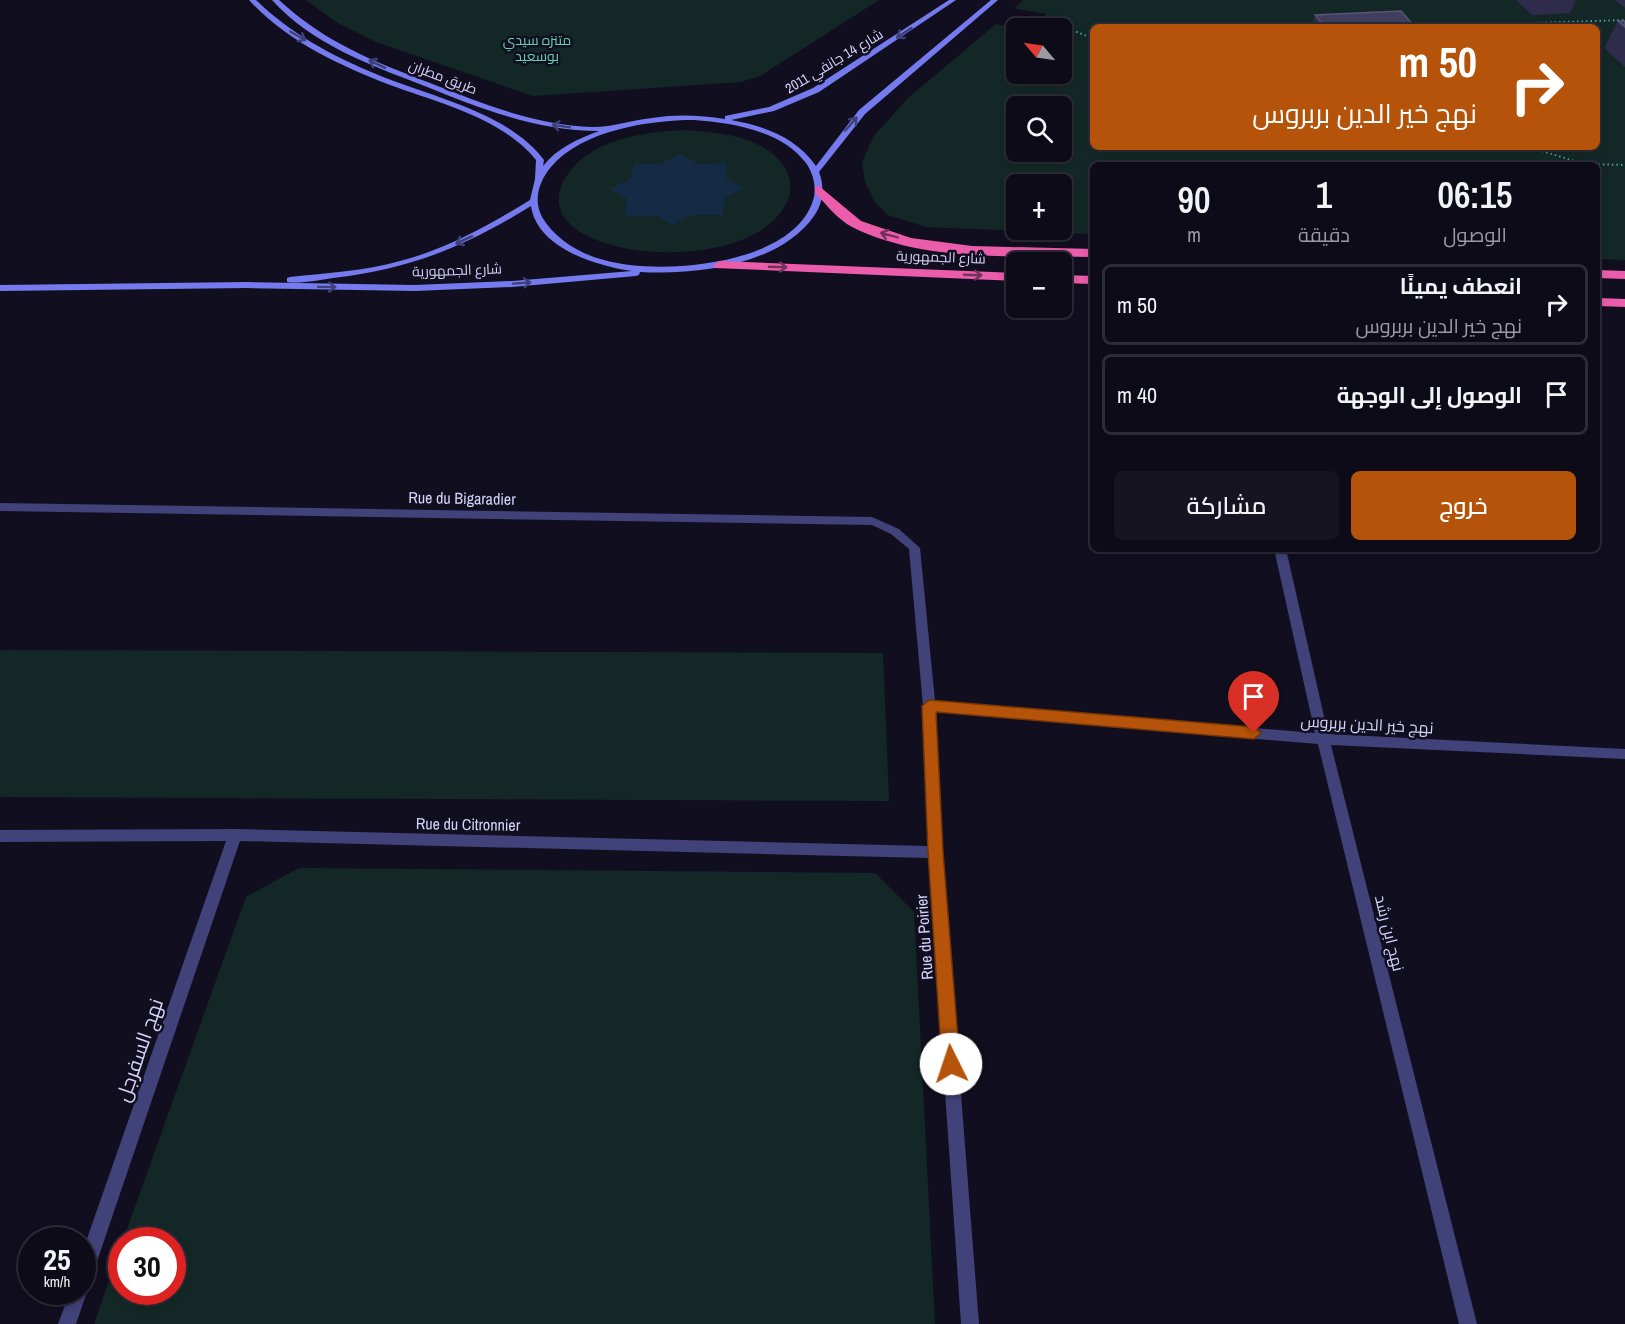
<!DOCTYPE html>
<html lang="ar">
<head>
<meta charset="utf-8">
<style>
  body { margin:0; font-family:"Archivo Narrow",Cairo,sans-serif; background:#161420; color:#f1f3f6; direction:rtl; height:100vh; display:flex; flex-direction:column; font-size:22px; white-space:nowrap }
  * { box-sizing:border-box; margin:0 }
  p { font-size:20px; color:#9a9ba1 }
  .icon { flex:none; width:33px; height:33px; fill:none; stroke:currentColor; stroke-width:2; stroke-linecap:round; stroke-linejoin:round }
  .map { position:relative; flex:1; overflow:hidden; direction:ltr }
  .sheet { position:absolute; left:1090px; top:162px; width:510px; height:390px; display:flex; flex-direction:column; background:#0d0b17; border-radius:9px; box-shadow:0 3px 9px #0003,0 0 0 2px #2d2b36; direction:rtl }
  .sheet>* { flex:none }
  .banner { position:absolute; left:1090px; top:24px; width:510px; height:126px; border-radius:9px; box-shadow:0 3px 9px #0003,0 0 0 2px #2d2b36; direction:rtl; background:#b45309; color:#fff; overflow:hidden }
  .needle { width:39px; rotate:299deg }
  .controls { position:absolute; left:1006px; top:18px; display:grid; gap:12px }
  .controls a { display:grid; place-items:center; width:66px; height:66px; border-radius:9px; background:#0d0b17; box-shadow:0 3px 9px #0003,0 0 0 2px #2d2b36; font-size:30px }
  .speed { position:absolute; left:18px; top:1227px; display:flex; gap:12px; font-size:30px; font-weight:700; text-align:center }
  .speed>* { display:grid; place-content:center; width:78px; height:78px; border-radius:50%; background:#0d0b17; box-shadow:0 3px 9px #0003,0 0 0 2px #2d2b36; line-height:1 }
  .speed small { font-size:15px; font-weight:400 }
  .speed .limit { border:9px solid #d22; background:#fff; color:#111 }
  .pin { position:absolute; display:grid; place-items:center; width:51px; height:51px; color:#fff; margin:-62px -26px; border-radius:50% 50% 50% 0; rotate:-45deg; box-shadow:0 0 6px #0007 }
  .pin .icon { rotate:45deg }
  .me { position:absolute; width:66px; margin:-33px; rotate:356deg; stroke-linejoin:round; filter:drop-shadow(0 0 4px #0008) }
  .turn { display:flex; align-items:center; gap:21px; height:126px; padding:0 24px; font-size:27px }
  .turn .icon { width:78px; height:78px; stroke-width:2.5 }
  .turn b { display:block; font-size:42px; line-height:51px }
  .eta { display:flex; justify-content:space-evenly; align-items:center; height:102px; text-align:center }
  .eta b { font-size:36px; font-weight:600; line-height:42px }
  .primary-button { display:flex; gap:12px; margin-top:auto; padding:12px 24px }
  .primary-button a { flex:1; height:69px; border-radius:9px; background:#b45309; color:#fff; font-size:24px; font-weight:600; line-height:69px; text-align:center }
  .primary-button a+a { background:#161420; color:#f1f3f6 }
  ul { padding:0; list-style:none }
  li { display:flex; align-items:center; gap:18px; height:81px; margin:0 12px 9px; padding:0 12px; border:3px solid #2d2b36; border-radius:9px }
  li div { flex:1 }
  li b { display:block; font-size:22px }
  li em { font-style:normal }
  .map>svg:first-child { display:block }
</style>
</head>
<body>
<div class="map">
<svg width="1625" height="1324" viewBox="0 0 1625 1324">
  <rect width="100%" height="100%" fill="#110f1f"/>
  <path fill="#132826" fill-rule="evenodd" d="M306 0H879L760 76 741 82 533 96 376 42 338 23Z
    M1023 0H1625V260L1598 259V165H1094L1093 234 926 227 888 215 874 201 865 181 862 163 873 137 908 98 996 24 1017 30V74H1062V28H1038L1046 14 1014 8ZM1094 27H1598V147H1094ZM1017 106H1062V152H1017ZM1017 184H1062V230H1017Z
    M684 130C717 132 764 136 784 166 793 180 792 196 783 209 738 281 516 258 566 177 589 139 644 132 684 130Z
    M0 650 883 653 889 801 0 797Z
    M299 868 875 873 914 912 935 1324H94L121 1246 122 1292H172V1240H123L246 897Z"/>
  <path fill="#152a44" d="M681 154 699 164 727 163 726 178 744 188 725 198 723 215H692L673 225 657 216H625L627 199 610 189 631 178 634 164H660Z"/>
  <g fill="none" stroke-linecap="round" stroke-linejoin="round">
    <path stroke="#3ca597" stroke-width="2" stroke-dasharray="1.5 3" stroke-linecap="butt" d="M1532 23 1625 20
      M1072 30 1094 39
      M1529 147 1584 164 1625 165"/>
    <path fill="#404279" fill-rule="evenodd" d="M0 503 872 517 899 529 920 548 935 701 1315 733 1274 549H1286L1328 734 1625 749V759L1331 745 1477 1324H1459L1318 744 935 712 942 852 979 1324H961L929 858 240 841 91 1279 88 1285 84 1287 87 1292 76 1324H58L70 1292H82V1253L226 841 0 842V830L235 829 928 846 923 706 909 549 891 534 872 525 0 511Z"/>
    <path fill="#757bee" fill-rule="evenodd" d="M249 0H256C290 33 332 56 376 74 430 97 507 111 544 160L543 166C557 148 578 139 599 131 537 131 479 108 422 85 368 64 312 44 272 0H279C324 42 373 61 430 83 483 104 535 125 593 127 613 127 632 120 652 118 676 114 700 115 725 119V116L769 107 813 88 949 0H956L819 92 774 111 731 120C764 126 796 137 816 166L859 110 991 0H998L865 114 819 172C825 188 823 203 814 216 779 266 695 275 640 272L639 275 636 276 512 287 415 291 247 288 0 291V285L247 282 415 285 512 281 632 271C596 266 537 248 531 206 465 247 410 269 333 278 318 280 301 284 287 282V278L290 277C327 273 364 271 400 261 447 249 489 225 530 200L535 179 536 160C502 118 439 103 390 85 340 66 285 40 249 0ZM694 120C732 123 781 130 806 163 813 173 816 185 814 197 797 266 659 276 604 260 580 254 555 239 542 217 533 200 539 181 551 167 582 130 650 120 694 120Z"/>
    <path fill="#eb5cab" fill-rule="evenodd" d="M819 186 861 221 911 238 972 246 1094 249V257C1016 255 924 263 852 227 837 219 826 204 815 193V187Z
      M720 261 1017 273V281L715 268 713 265Z
      M1598 270 1625 271V279L1598 278Z
      M1062 275 1094 276V284L1062 283Z
      M1598 298 1625 299V307L1598 306Z"/>
  </g>
  <path fill="#2f2b4b" d="M1516 0H1576L1570 13 1532 15Z
    M1615 0H1625V8Z
    M1315 15 1415 27H1311Z
    M1618 21H1625V67L1604 48Z"/>
  <path fill="#403d5e" stroke="#585476" stroke-width="1.5" d="M1401 11 1415 27H1325L1315 15Z
    M1618 21H1625V27Z"/>
  <defs><path id="oneway-shaft" d="M-6 0H5M1.5-3L5.5 0L1.5 3" fill="none" stroke-width="1.6" stroke-linecap="round" stroke-linejoin="round" transform="scale(1.5)"/></defs>
  <g stroke="#3e407c">
    <use href="#oneway-shaft" transform="translate(904 33) rotate(147)"/>
    <use href="#oneway-shaft" transform="translate(298 36) rotate(30)"/>
    <use href="#oneway-shaft" transform="translate(377 64) rotate(-155)"/>
    <use href="#oneway-shaft" transform="translate(851 124) rotate(-49)"/>
    <use href="#oneway-shaft" transform="translate(561 126) rotate(-171)"/>
    <use href="#oneway-shaft" transform="translate(464 240) rotate(155)"/>
    <use href="#oneway-shaft" transform="translate(522 283) rotate(-4)"/>
    <use href="#oneway-shaft" transform="translate(327 287) rotate(1)"/>
  </g>
  <g stroke="#73325e">
    <use href="#oneway-shaft" transform="translate(889 235) rotate(-165)"/>
    <use href="#oneway-shaft" transform="translate(778 267) rotate(2)"/>
    <use href="#oneway-shaft" transform="translate(973 275) rotate(2)"/>
  </g>
  <path fill="#b45309" stroke="#753606" stroke-width="1.5" d="M929 700 1254 727 1261 733 1254 739 936 712 943 852 960 1064 957 1070 951 1073 945 1070 942 1064 928 852 922 706Z"/>
  <g text-anchor="middle" dominant-baseline="central" stroke-width="5" stroke-linejoin="round" paint-order="stroke">
    <g font-size="14" fill="#68d1af" stroke="#110f1f">
      <text x="537" y="40">متنزه سيدي<tspan x="537" dy="16">بوسعيد</tspan></text>
    </g>
    <g font-size="14" fill="#d5d3fa" stroke="#110f1f">
      <text transform="translate(834 61) rotate(-31)">شارع 14 جانفي 2011</text>
      <text transform="translate(443 77) rotate(21)">طريق مطران</text>
      <text transform="translate(941 257) rotate(2)">شارع الجمهورية</text>
      <text transform="translate(457 270) rotate(-2)">شارع الجمهورية</text>
    </g>
    <g font-size="16" fill="#d5d3fa" stroke="#110f1f">
      <text transform="translate(462 498) rotate(1)">Rue du Bigaradier</text>
      <text transform="translate(1367 724) rotate(3)">نهج خير الدين بربروس</text>
      <text transform="translate(468 824) rotate(1)">Rue du Citronnier</text>
      <text transform="translate(1390 933) rotate(76)">نهج ابن رشد</text>
      <text transform="translate(924 937) rotate(-94)">Rue du Poirier</text>
    </g>
    <g font-size="20" fill="#d5d3fa" stroke="#110f1f">
      <text transform="translate(139 1050) rotate(-71)">نهج السفرجل</text>
    </g>
  </g>
</svg>
<div class="controls">
<a><svg class="needle" viewBox="-14 -14 28 28"><path d="M0-13l5 13h-10z" fill="#e53935"/><path d="M0 13l5-13h-10z" fill="#9a9ba1"/></svg></a>
<a><svg class="icon" aria-label="search" viewBox="0 0 24 24"><circle cx="10" cy="10" r="6"/><path d="M15 15l6 6"/></svg></a>
<a>+</a>
<a>−</a>
</div>
<div class="speed"><div>25<small>km/h</small></div><div class="limit">30</div></div>
<div class="pin" style="left:1254px;top:733px;background:#d93025"><svg class="icon" aria-label="arrive" viewBox="0 0 24 24"><path d="M6 21V4h12l-3 4 3 4H6"/></svg></div>
<svg class="me" style="left:951px;top:1064px" viewBox="-20 -20 40 40"><circle r="19" fill="#fff"/><path d="M0-13L10 11 0 6-10 11z" fill="#b45309"/></svg>
<div class="banner">
<div class="turn"><svg class="icon" aria-label="right" viewBox="0 0 24 24"><path d="M7 20v-9h11M14 6l5 5-5 5"/></svg><div><b>50 m</b>نهج خير الدين بربروس</div></div>
</div>
<section class="sheet">
<div class="eta">
<div><b>06:15</b><p>الوصول</p></div>
<div><b>1</b><p>دقيقة</p></div>
<div><b>90</b><p>m</p></div>
</div>
<ul>
<li><svg class="icon" aria-label="right" viewBox="0 0 24 24"><path d="M7 20v-9h11M14 6l5 5-5 5"/></svg><div><b>انعطف يمينًا</b><p>نهج خير الدين بربروس</p></div><em>50 m</em></li>
<li><svg class="icon" aria-label="arrive" viewBox="0 0 24 24"><path d="M6 21V4h12l-3 4 3 4H6"/></svg><div><b>الوصول إلى الوجهة</b></div><em>40 m</em></li>
</ul>
<div class="primary-button"><a>خروج</a><a>مشاركة</a></div>
</section>
</div>
</body>
</html>
